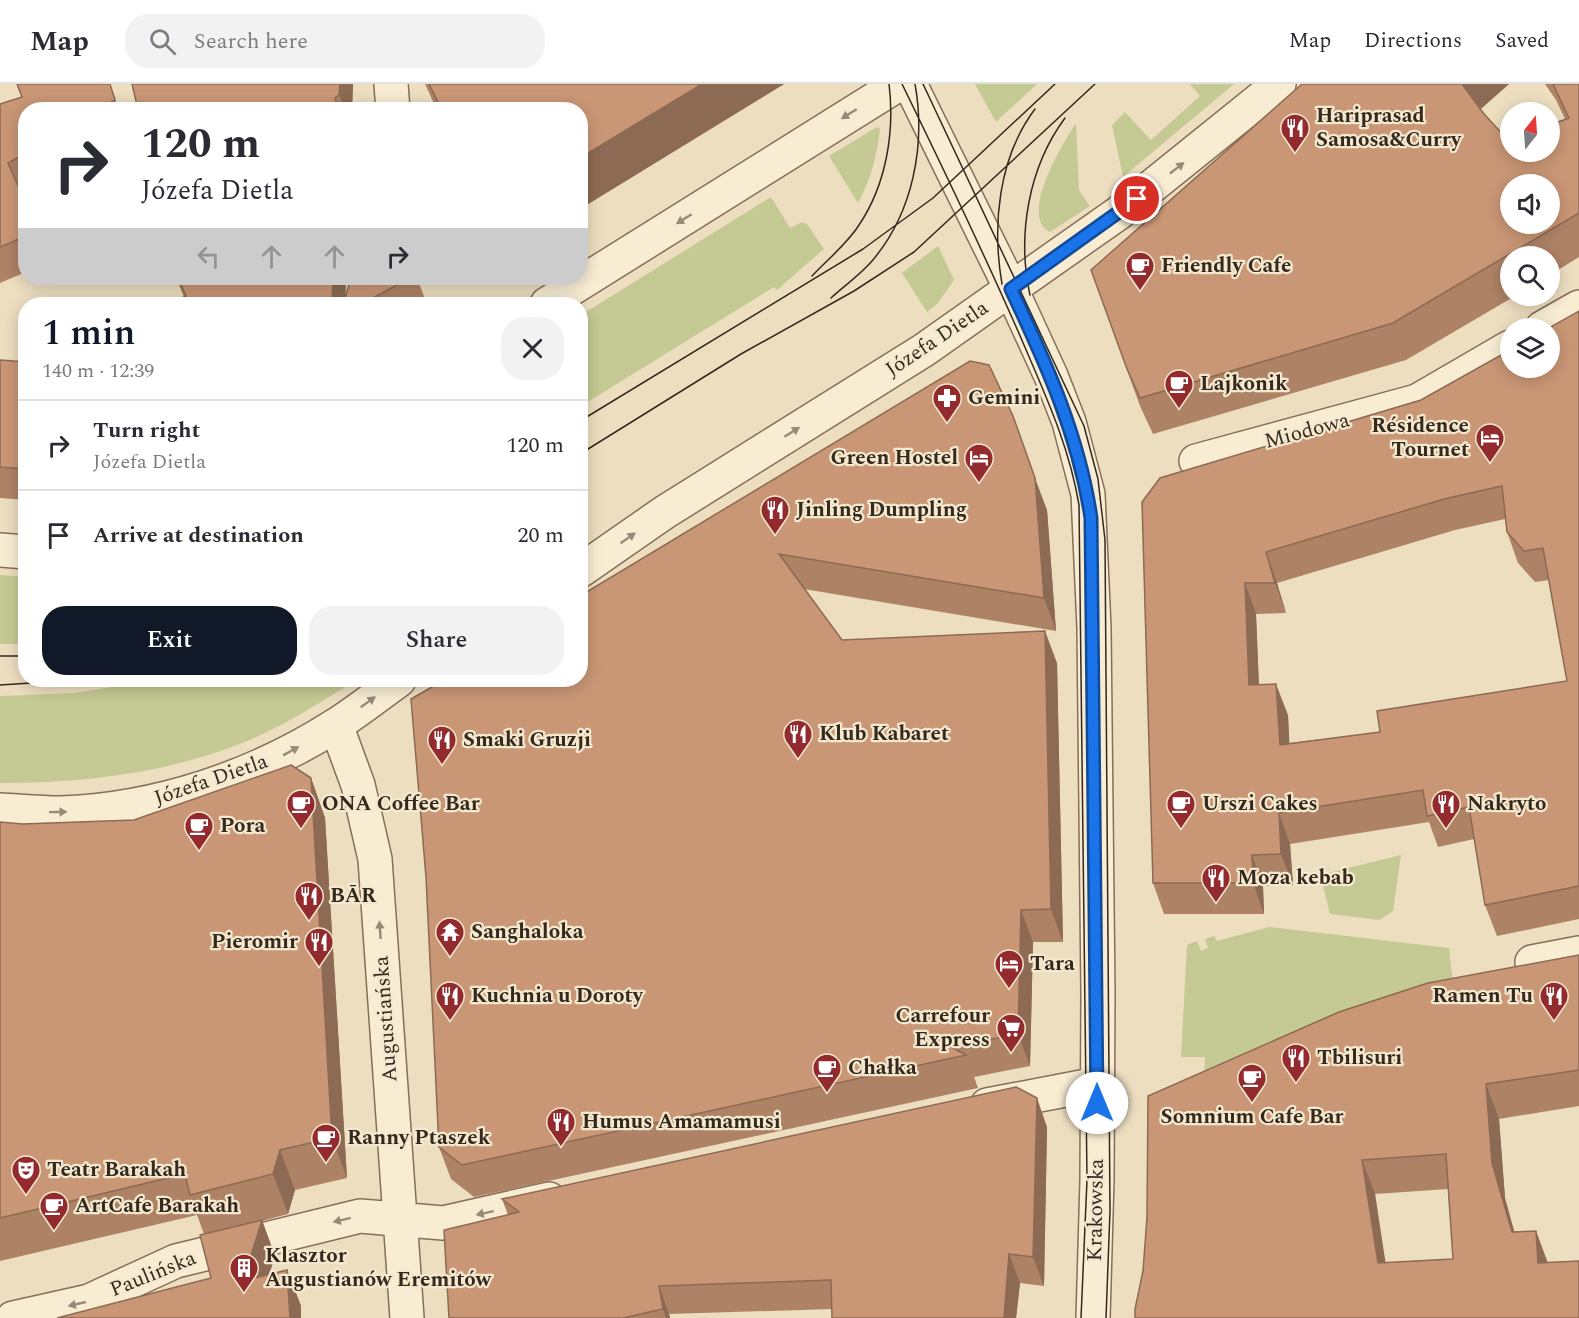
<!DOCTYPE html>
<html lang="en">
<head>
<meta charset="utf-8">
<style>
  body { margin:0; font-family:Spectral,serif; background:#f2f2f3; color:#2b2b33; height:100vh; display:flex; flex-direction:column; font-size:22px; white-space:nowrap }
  * { box-sizing:border-box; margin:0 }
  p { font-size:20px; color:#7c7c81 }
  .icon { flex:none; width:33px; height:33px; fill:none; stroke:currentColor; stroke-width:2; stroke-linecap:round; stroke-linejoin:round }
  .map { position:relative; flex:1; overflow:hidden }
  .details { position:absolute; left:18px; top:213px; width:570px; height:390px; display:flex; flex-direction:column; background:#fff; border-radius:24px; box-shadow:0 3px 15px #0003 }
  .details>* { flex:none }
  .banner { position:absolute; left:18px; top:18px; width:570px; height:183px; border-radius:24px; box-shadow:0 3px 15px #0003; background:#fff; color:#2b2b33; overflow:hidden }
  .needle { width:39px; rotate:17deg }
  .buttons { position:absolute; left:1500px; top:18px; display:grid; gap:12px }
  .buttons a { display:grid; place-items:center; width:60px; height:60px; border-radius:50%; background:#fff; box-shadow:0 3px 15px #0003; font-size:30px }
  .pin { position:absolute; display:grid; place-items:center; width:51px; height:51px; color:#fff; margin:-26px; border:3px solid #fff; border-radius:50%; box-shadow:0 2px 6px #0007 }
  .me { position:absolute; width:66px; margin:-33px; rotate:0deg; stroke-linejoin:round; filter:drop-shadow(0 0 4px #0008) }
  .turn { display:flex; align-items:center; gap:21px; height:126px; padding:0 24px; font-size:27px }
  .turn .icon { width:78px; height:78px; stroke-width:2.5 }
  .turn b { display:block; font-size:42px; line-height:51px }
  .lanes { display:flex; align-items:center; height:57px; padding:0 24px; background:#0003; justify-content:center; gap:30px; direction:ltr }
  .lanes .off { opacity:.35 }
  .round { display:grid; place-items:center; flex:none; width:63px; height:63px; border-radius:24px; background:#f2f2f3 }
  .head { display:flex; align-items:center; justify-content:space-between; height:102px; padding:0 24px }
  h1 { font-size:36px; font-weight:600; line-height:45px; color:#111827 }
  .cta { display:flex; gap:12px; margin-top:auto; padding:12px 24px }
  .cta a { flex:1; height:69px; border-radius:24px; background:#111827; color:#fff; font-size:24px; font-weight:600; line-height:69px; text-align:center }
  .cta a+a { background:#f2f2f3; color:#2b2b33 }
  ul { padding:0; list-style:none }
  li { display:flex; align-items:center; gap:18px; height:90px; padding:0 24px; border-top:2px solid #e1e1e2 }
  li div { flex:1 }
  li b { display:block; font-size:22px }
  li em { font-style:normal }
  header { display:flex; align-items:center; gap:36px; box-sizing:border-box; height:84px; padding:0 30px; background:#fff; border-bottom:2px solid #e1e1e2 }
  header strong { font-size:28px }
  nav { display:flex; gap:33px; margin-inline-start:auto; font-size:21px }
  .search { width:420px; height:54px; background:#f2f2f3; display:flex; align-items:center; gap:15px; box-sizing:border-box; padding:0 21px; border-radius:24px; color:#7c7c81; font-size:22px }
  .map>svg:first-child { display:block }
</style>
</head>
<body>
<header>
<strong>Map</strong>
<div class="search"><svg class="icon" aria-label="search" viewBox="0 0 24 24"><circle cx="10" cy="10" r="6"/><path d="M15 15l6 6"/></svg>Search here</div>
<nav><a>Map</a><a>Directions</a><a>Saved</a></nav>
</header>
<div class="map">
<svg width="1579" height="1234" viewBox="0 0 1579 1234">
  <rect width="100%" height="100%" fill="#eddec0"/>
  <path fill="#c5ca94" d="M975 0H1037L996 38Z
    M1190 0H1234L1123 93 1112 41 1125 28 1151 56 1200 12Z
    M1076 39 1079 106 1090 122 1050 148C1018 132 1063 59 1076 39Z
    M877 43 880 45C877 72 871 95 858 119L829 72Z
    M771 113 790 144 802 138 807 140 824 165 777 206 774 203 581 322V231Z
    M938 162 954 196 938 219 927 228 902 189Z
    M0 491 25 493V560H0Z
    M158 596H357C320 618 283 643 242 659 164 690 82 699 0 699V612L74 609Z
    M1401 771 1393 827 1379 836 1330 830 1320 791Z
    M1269 843 1449 864 1453 900 1204 1000 1205 973H1181L1187 861 1197 857 1201 867 1208 864 1205 855 1214 852 1217 857Z"/>
  <g fill="none" stroke-linecap="round" stroke-linejoin="round">
    <g stroke="#856f58" stroke-width="36">
      <path id="minor" d="M391 0 393 26
        M910 0 1011 205 1051 292 1069 338 1088 410 1094 544 1098 909 1097 1096 1093 1234
        M547 220 899 0
        M1542 244 1579 223
        M1196 377 1417 317 1510 263
        M0 466 26 468
        M580 487 665 428 924 266 1002 211 1120 128 1279 0
        M336 641 358 701 375 775 407 1234
        M0 726C20 727 40 729 60 729 156 726 255 693 336 641 358 627 378 611 399 596
        M1532 878 1579 869
        M987 1021 1097 1000
        M13 1234 89 1217 176 1177 360 1132 443 1139 549 1115"/>
    </g>
    <use href="#minor" stroke="#f8ecd3" stroke-width="33"/>
    <path stroke="#35281d" stroke-width="1.5" d="M902 0C944 86 986 173 1024 261 1047 315 1069 362 1079 421L1087 1096 1081 1234
      M923 0 1084 342 1098 395 1105 456 1110 1127 1106 1234
      M812 192C827 176 847 160 859 141 886 101 895 48 889 0
      M1002 200C992 142 998 74 1035 25
      M1030 211C1017 152 1028 84 1065 34
      M831 214C844 202 860 191 872 177 913 129 926 61 915 0
      M580 337 863 165 933 114 1055 0
      M580 370 741 270 854 207 914 168 1095 0
      M0 572H26
      M0 601 78 596"/>
  </g>
  <path fill="#ae8265" fill-rule="evenodd" d="M110 0 119 26H26V107L21 110 26 119V188L0 199V20Z
    M353 0 352 26H138Z
    M425 0H784L580 125V26H437Z
    M1302 0H1509L1480 25 1484 30 1509 57 1565 35 1556 16 1545 0H1579V173L1550 191V172H1510V212H1515L1406 276 1153 350 1140 322 1091 186Z
    M176 194H346L345 214 351 194H417L427 220H170L184 213Z
    M1579 227V835L1497 852 1485 821 1474 755 1438 763 1429 738 1290 760 1293 801 1263 802 1264 830H1164L1153 799 1142 418 1421 316ZM1505 435 1507 448 1518 479 1535 498 1549 496 1567 597 1380 648 1289 659 1288 631 1259 600 1256 530 1286 529 1277 499 1455 446Z
    M0 276 26 278V416L0 414Z
    M970 277 1047 426 1056 547 804 505 842 556 1057 579 1063 858H1033L1030 982 974 993 978 1004 474 1113 451 1095 439 1063 580 596Z
    M311 694 325 734 347 1094 295 1106 288 1130 262 1137 275 1172 269 1190 287 1186 301 1222 211 1194 204 1150 197 1131 0 1177V738L23 740 134 736Z
    M1579 871V1022L1499 1035 1505 1114 1514 1148 1536 1147 1547 1178 1135 1234ZM1448 1105 1453 1175 1385 1179 1375 1110Z
    M1047 1043 1044 1202 1020 1199 1016 1234H832V1225L669 1230 670 1234H449L508 1131 502 1115Z"/>
  <path fill="#8d6a53" d="M340 0H353L352 26H345L339 11Z
    M702 0H784L580 125V74Z
    M1461 0H1509L1473 32Z
    M333 194H346L345 220H332Z
    M1035 394 1047 426 1056 547 1044 514Z
    M1266 468 1277 499 1286 529 1275 499Z
    M1245 499 1256 530 1260 631 1249 601Z
    M1045 547 1057 579 1063 858 1051 825Z
    M1276 600 1288 631 1291 691 1280 661Z
    M311 694 325 734 347 1094 332 1054Z
    M1279 729 1290 760 1293 801 1281 770Z
    M1252 771 1263 802 1264 830 1253 799Z
    M1021 826 1033 858 1030 982 1018 950Z
    M1486 1000 1499 1035 1505 1114 1524 1183 1512 1148 1492 1079Z
    M1037 1014 1047 1043 1044 1202 1033 1173Z
    M280 1066 295 1106 288 1130 273 1090Z
    M1362 1076 1375 1110 1391 1214 1378 1179Z
    M262 1136 275 1172 256 1233 243 1197Z
    M1536 1147 1549 1182 1538 1179Z
    M1009 1170 1020 1199 1016 1234H1004Z
    M287 1186 301 1222V1234H290Z
    M659 1202 669 1230 670 1234H666L663 1225Z"/>
  <path fill="#ca9776" stroke="#8d6a53" stroke-width="1.5" fill-rule="evenodd" d="M17 0H110L115 16 99 26H26V69L8 79 26 119V152L0 163V20L22 13Z
    M132 0H340L339 11 335 14 339 26H138Z
    M429 0H702L580 74V26H442Z
    M1302 0H1462L1484 30 1509 57 1510 56V68H1550V41L1569 34 1553 0H1579V129L1393 239 1140 314 1127 285 1091 186ZM1510 100H1550V140H1510Z
    M178 194H333L332 220H170L186 212Z
    M351 194H410L362 220H343Z
    M1579 227V802L1485 821 1469 723 1427 732 1423 706 1279 729 1281 770 1252 771 1253 799H1153L1142 418 1160 394 1421 316 1510 266V284H1550V244H1549ZM1502 402 1507 448 1524 467 1543 464 1567 597 1377 627 1380 648 1280 661 1276 600 1249 601 1245 499H1275L1266 468 1444 415Z
    M0 276 26 278V385L0 383Z
    M970 277 989 281 1013 332 1035 394 1044 514 779 470 842 556 1045 547 1051 825 1021 826 1018 950 951 963 966 971 462 1081 439 1063 426 793 411 615 444 596H580V512Z
    M291 681 311 694 332 1054 280 1066 273 1090 190 1111 185 1090 0 1134V738L23 740 134 736Z
    M1579 871V986L1486 1000 1492 1079 1512 1148 1536 1147 1538 1179 1579 1177V1234H1135V1225L1143 1187 1147 1133 1148 1012 1339 928 1428 899ZM1446 1070 1453 1175 1378 1179 1362 1076Z
    M1016 1003 1037 1014 1033 1173 1009 1170 1004 1234H832L831 1196 659 1202 663 1225 623 1234H449L444 1146 519 1128 502 1115Z
    M262 1136 243 1197 287 1186 290 1234H57L211 1194 200 1151Z"/>
  <defs><path id="oneway-solid" d="M-6-.8H1V-3.2L6.5 0L1 3.2V.8H-6Z" transform="scale(1.5)"/></defs>
  <g fill="#968a78">
    <use href="#oneway-solid" transform="translate(849 30) rotate(148)"/>
    <use href="#oneway-solid" transform="translate(1177 84) rotate(-38)"/>
    <use href="#oneway-solid" transform="translate(684 135) rotate(148)"/>
    <use href="#oneway-solid" transform="translate(792 348) rotate(-32)"/>
    <use href="#oneway-solid" transform="translate(628 454) rotate(-35)"/>
    <use href="#oneway-solid" transform="translate(368 618) rotate(-36)"/>
    <use href="#oneway-solid" transform="translate(291 667) rotate(-29)"/>
    <use href="#oneway-solid" transform="translate(58 728) rotate(-1)"/>
    <use href="#oneway-solid" transform="translate(380 846) rotate(-94)"/>
    <use href="#oneway-solid" transform="translate(485 1129) rotate(168)"/>
    <use href="#oneway-solid" transform="translate(342 1136) rotate(166)"/>
    <use href="#oneway-solid" transform="translate(77 1220) rotate(167)"/>
  </g>
  <g fill="none" stroke-linecap="round" stroke-linejoin="round">
    <g stroke="#114b97" stroke-width="15">
      <path id="route" d="M1097 1019 1091 434C1079 352 1046 279 1011 205L1137 115"/>
    </g>
    <use href="#route" stroke="#1a73e8" stroke-width="10"/>
  </g>
  <defs>
    <g id="restaurant-pin" transform="scale(1.5)"><path d="M0 17L-7.5 6A9.5 9.5 0 1 1 7.5 6Z" fill="#932a2d" stroke="#f4e9cf"/><path d="M-5-6h1v4h1v-4h1v4h1v-4h1v5L-1.5 .5V6h-2V.5L-5-1ZM5-6V6H3V1.5H1.5Q1.5-4 5-6Z" fill="#fff"/></g>
    <g id="cafe-pin" transform="scale(1.5)"><path d="M0 17L-7.5 6A9.5 9.5 0 1 1 7.5 6Z" fill="#932a2d" stroke="#f4e9cf"/><path d="M-5.5-4.5H6V0H3Q3 3.5 0 3.5H-2.5Q-5.5 3.5-5.5 0ZM3-3.2v2h1.7v-2ZM-6 4.5H4V6H-6Z" fill="#fff"/></g>
    <g id="pharmacy-pin" transform="scale(1.5)"><path d="M0 17L-7.5 6A9.5 9.5 0 1 1 7.5 6Z" fill="#932a2d" stroke="#f4e9cf"/><path d="M-2-6h4v4h4v4h-4v4h-4v-4h-4v-4h4Z" fill="#fff"/></g>
    <g id="hotel-pin" transform="scale(1.5)"><path d="M0 17L-7.5 6A9.5 9.5 0 1 1 7.5 6Z" fill="#932a2d" stroke="#f4e9cf"/><path d="M-6-4.5h1.5V1H6V5H4.5V3h-9V5H-6ZM-4 0a1.8 1.8 0 1 1 3.6 0ZM.5 0V-2.5h3Q6-2.5 6 0Z" fill="#fff"/></g>
    <g id="temple-pin" transform="scale(1.5)"><path d="M0 17L-7.5 6A9.5 9.5 0 1 1 7.5 6Z" fill="#932a2d" stroke="#f4e9cf"/><path d="M0-6L5-2H3V0L6.5 2.5H4V6H1.5V3h-3V6H-4V2.5H-6.5L-3 0V-2H-5Z" fill="#fff"/></g>
    <g id="supermarket-pin" transform="scale(1.5)"><path d="M0 17L-7.5 6A9.5 9.5 0 1 1 7.5 6Z" fill="#932a2d" stroke="#f4e9cf"/><path d="M-6-5.5h2.5l.6 2H6L4.5 2H-2.5L-4.4-4H-6ZM-1.5 3.2a1.3 1.3 0 1 0 .1 0ZM3 3.2a1.3 1.3 0 1 0 .1 0Z" fill="#fff"/></g>
    <g id="theatre-pin" transform="scale(1.5)"><path d="M0 17L-7.5 6A9.5 9.5 0 1 1 7.5 6Z" fill="#932a2d" stroke="#f4e9cf"/><path d="M-5-5.5Q0-4 5-5.5V0Q5 5 0 6Q-5 5-5 0ZM-3.3-2.5H-1v1.5H-3.3ZM1-2.5H3.3v1.5H1ZM-2.8 1Q0 5.5 2.8 1Z" fill="#fff"/></g>
    <g id="building-pin" transform="scale(1.5)"><path d="M0 17L-7.5 6A9.5 9.5 0 1 1 7.5 6Z" fill="#932a2d" stroke="#f4e9cf"/><path d="M-4-6H4V6H1V3H-1V6H-4ZM-2.5-4.3h1.7v1.8h-1.7ZM.8-4.3h1.7v1.8H.8ZM-2.5-1h1.7V.8h-1.7ZM.8-1h1.7V.8H.8Z" fill="#fff"/></g>
  </defs>
  <g fill-rule="evenodd">
    <use href="#restaurant-pin" x="1295" y="44"/>
    <use href="#cafe-pin" x="1140" y="182"/>
    <use href="#cafe-pin" x="1179" y="300"/>
    <use href="#pharmacy-pin" x="947" y="314"/>
    <use href="#hotel-pin" x="1490" y="354"/>
    <use href="#hotel-pin" x="979" y="374"/>
    <use href="#restaurant-pin" x="775" y="426"/>
    <use href="#restaurant-pin" x="798" y="650"/>
    <use href="#restaurant-pin" x="442" y="656"/>
    <use href="#cafe-pin" x="301" y="720"/>
    <use href="#cafe-pin" x="1181" y="720"/>
    <use href="#restaurant-pin" x="1446" y="720"/>
    <use href="#cafe-pin" x="199" y="742"/>
    <use href="#restaurant-pin" x="1216" y="794"/>
    <use href="#restaurant-pin" x="309" y="812"/>
    <use href="#temple-pin" x="450" y="848"/>
    <use href="#restaurant-pin" x="319" y="858"/>
    <use href="#hotel-pin" x="1009" y="880"/>
    <use href="#restaurant-pin" x="450" y="912"/>
    <use href="#restaurant-pin" x="1554" y="912"/>
    <use href="#supermarket-pin" x="1011" y="944"/>
    <use href="#restaurant-pin" x="1296" y="974"/>
    <use href="#cafe-pin" x="827" y="984"/>
    <use href="#cafe-pin" x="1252" y="994"/>
    <use href="#restaurant-pin" x="561" y="1038"/>
    <use href="#cafe-pin" x="326" y="1054"/>
    <use href="#theatre-pin" x="26" y="1086"/>
    <use href="#cafe-pin" x="54" y="1122"/>
    <use href="#building-pin" x="244" y="1184"/>
  </g>
  <g text-anchor="middle" dominant-baseline="central" stroke-width="4.5" stroke-linejoin="round" paint-order="stroke">
    <g font-size="21" font-weight="bold" fill="#35281d" stroke="#f4e9cf" text-anchor="start">
      <text x="1316" y="32">Hariprasad<tspan x="1316" dy="24">Samosa&amp;Curry</tspan></text>
      <text x="1161" y="182">Friendly Cafe</text>
      <text x="1200" y="300">Lajkonik</text>
      <text x="968" y="314">Gemini</text>
      <text x="1469" y="342" text-anchor="end">Résidence<tspan x="1469" dy="24">Tournet</tspan></text>
      <text x="958" y="374" text-anchor="end">Green Hostel</text>
      <text x="796" y="426">Jinling Dumpling</text>
      <text x="819" y="650">Klub Kabaret</text>
      <text x="463" y="656">Smaki Gruzji</text>
      <text x="322" y="720">ONA Coffee Bar</text>
      <text x="1202" y="720">Urszi Cakes</text>
      <text x="1467" y="720">Nakryto</text>
      <text x="220" y="742">Pora</text>
      <text x="1237" y="794">Moza kebab</text>
      <text x="330" y="812">BĀR</text>
      <text x="471" y="848">Sanghaloka</text>
      <text x="298" y="858" text-anchor="end">Pieromir</text>
      <text x="1030" y="880">Tara</text>
      <text x="471" y="912">Kuchnia u Doroty</text>
      <text x="1533" y="912" text-anchor="end">Ramen Tu</text>
      <text x="990" y="932" text-anchor="end">Carrefour<tspan x="990" dy="24">Express</tspan></text>
      <text x="1317" y="974">Tbilisuri</text>
      <text x="848" y="984">Chałka</text>
      <text x="1252" y="1033" text-anchor="middle">Somnium Cafe Bar</text>
      <text x="582" y="1038">Humus Amamamusi</text>
      <text x="347" y="1054">Ranny Ptaszek</text>
      <text x="47" y="1086">Teatr Barakah</text>
      <text x="75" y="1122">ArtCafe Barakah</text>
      <text x="265" y="1172">Klasztor<tspan x="265" dy="24">Augustianów Eremitów</tspan></text>
    </g>
    <g font-size="21" fill="#35281d" stroke="#f4e9cf">
      <text transform="translate(937 255) rotate(-34)">Józefa Dietla</text>
      <text transform="translate(1307 347) rotate(-15)">Miodowa</text>
      <text transform="translate(211 696) rotate(-19)">Józefa Dietla</text>
      <text transform="translate(386 935) rotate(-94)">Augustiańska</text>
      <text transform="translate(1096 1126) rotate(-89)">Krakowska</text>
      <text transform="translate(153 1190) rotate(-22)">Paulińska</text>
    </g>
  </g>
</svg>
<div class="buttons">
<a><svg class="needle" viewBox="-14 -14 28 28"><path d="M0-13l5 13h-10z" fill="#e53935"/><path d="M0 13l5-13h-10z" fill="#7c7c81"/></svg></a>
<a><svg class="icon" aria-label="sound" viewBox="0 0 24 24"><path d="M4 9h4l5-4v14l-5-4H4zM17 9q2 3 0 6"/></svg></a>
<a><svg class="icon" aria-label="search" viewBox="0 0 24 24"><circle cx="10" cy="10" r="6"/><path d="M15 15l6 6"/></svg></a>
<a><svg class="icon" aria-label="layers" viewBox="0 0 24 24"><path d="M12 4l9 5-9 5-9-5zM3 14l9 5 9-5"/></svg></a>
</div>
<div class="pin" style="left:1137px;top:115px;background:#d93025"><svg class="icon" aria-label="arrive" viewBox="0 0 24 24"><path d="M6 21V4h12l-3 4 3 4H6"/></svg></div>
<svg class="me" style="left:1097px;top:1019px" viewBox="-20 -20 40 40"><circle r="19" fill="#fff"/><path d="M0-13L10 11 0 6-10 11z" fill="#1a73e8"/></svg>
<div class="banner">
<div class="turn"><svg class="icon" aria-label="right" viewBox="0 0 24 24"><path d="M7 20v-9h11M14 6l5 5-5 5"/></svg><div><b>120 m</b>Józefa Dietla</div></div>
<div class="lanes"><svg class="icon off" aria-label="left" viewBox="0 0 24 24"><path d="M17 20v-9H6M10 6l-5 5 5 5"/></svg><svg class="icon off" aria-label="ahead" viewBox="0 0 24 24"><path d="M12 20V5M6 11l6-6 6 6"/></svg><svg class="icon off" aria-label="ahead" viewBox="0 0 24 24"><path d="M12 20V5M6 11l6-6 6 6"/></svg><svg class="icon" aria-label="right" viewBox="0 0 24 24"><path d="M7 20v-9h11M14 6l5 5-5 5"/></svg></div>
</div>
<section class="details">
<div class="head"><div><h1>1 min</h1><p>140 m · 12:39</p></div><a class="round"><svg class="icon" aria-label="close" viewBox="0 0 24 24"><path d="M6 6l12 12M18 6L6 18"/></svg></a></div>
<ul>
<li><svg class="icon" aria-label="right" viewBox="0 0 24 24"><path d="M7 20v-9h11M14 6l5 5-5 5"/></svg><div><b>Turn right</b><p>Józefa Dietla</p></div><em>120 m</em></li>
<li><svg class="icon" aria-label="arrive" viewBox="0 0 24 24"><path d="M6 21V4h12l-3 4 3 4H6"/></svg><div><b>Arrive at destination</b></div><em>20 m</em></li>
</ul>
<div class="cta"><a>Exit</a><a>Share</a></div>
</section>
</div>
</body>
</html>
